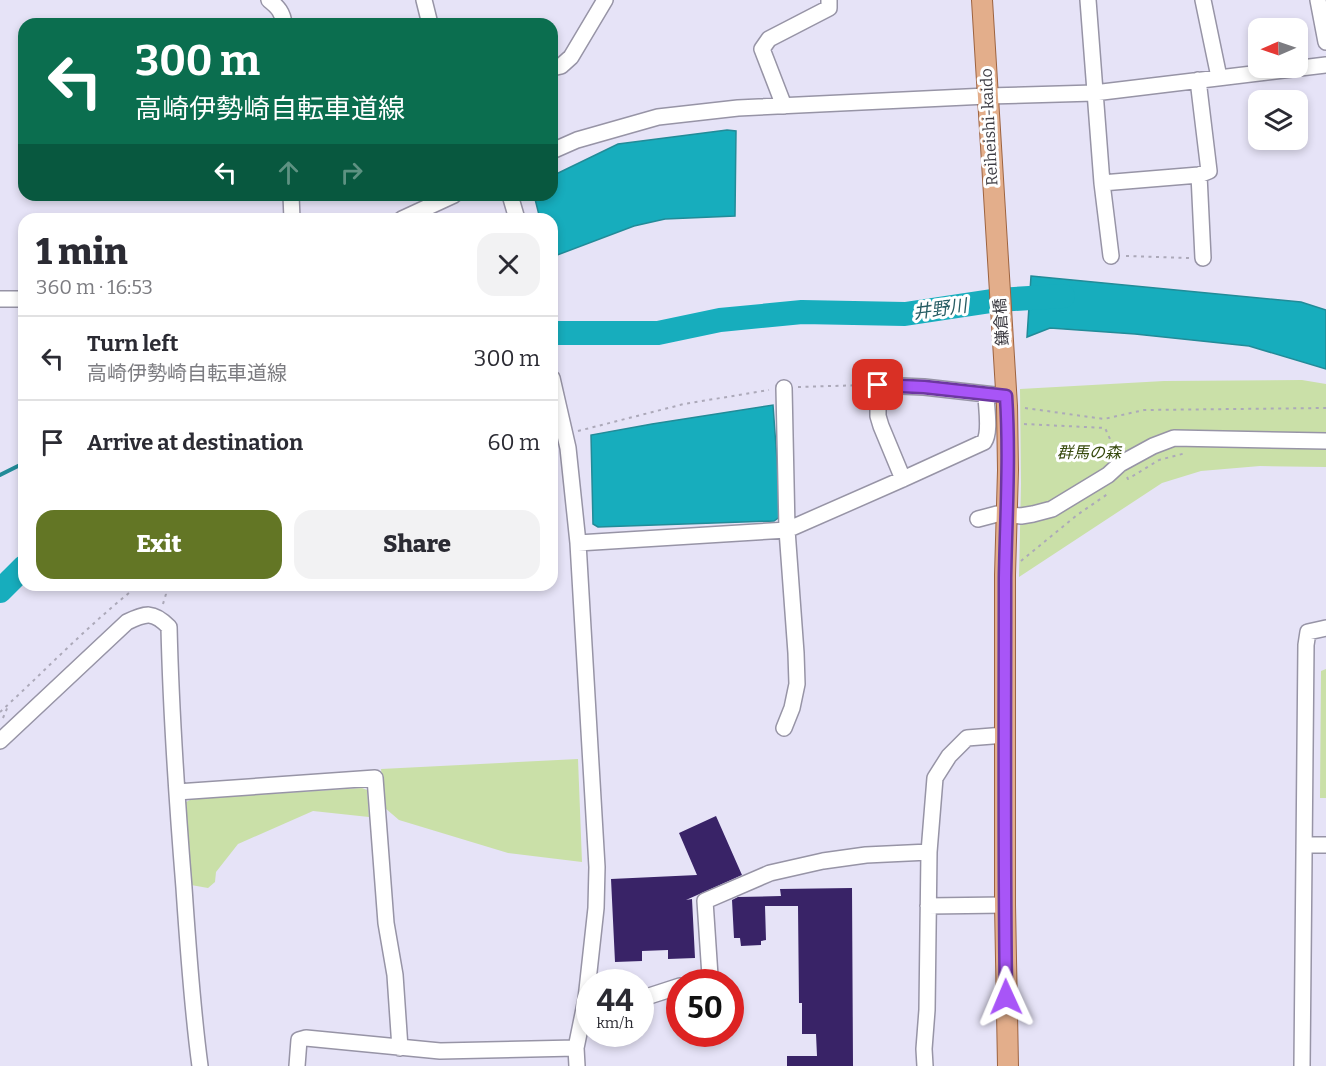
<!DOCTYPE html>
<html lang="en">
<head>
<meta charset="utf-8">
<style>
  body { margin:0; font-family:Bitter,"Noto Sans JP",serif; background:#f2f2f3; color:#2b2b33; height:100vh; display:flex; flex-direction:column; font-size:22px; white-space:nowrap }
  * { box-sizing:border-box; margin:0 }
  p { font-size:20px; color:#7c7c81 }
  .icon { flex:none; width:33px; height:33px; fill:none; stroke:currentColor; stroke-width:2; stroke-linecap:round; stroke-linejoin:round }
  .map { position:relative; flex:1; overflow:hidden }
  .side { position:absolute; left:18px; top:213px; width:540px; height:378px; display:flex; flex-direction:column; background:#fff; border-radius:18px; box-shadow:0 3px 9px #0003 }
  .side>* { flex:none }
  .top-card { position:absolute; left:18px; top:18px; width:540px; height:183px; border-radius:18px; box-shadow:0 3px 9px #0003; background:#0b6e4f; color:#fff; overflow:hidden }
  .needle { width:39px; rotate:268deg }
  .buttons { position:absolute; left:1248px; top:18px; display:grid; gap:12px }
  .buttons a { display:grid; place-items:center; width:60px; height:60px; border-radius:12px; background:#fff; box-shadow:0 3px 9px #0003; font-size:30px }
  .speed { position:absolute; left:576px; top:969px; display:flex; gap:12px; font-size:30px; font-weight:700; text-align:center }
  .speed>* { display:grid; place-content:center; width:78px; height:78px; border-radius:50%; background:#fff; box-shadow:0 3px 9px #0003; line-height:1 }
  .speed small { font-size:15px; font-weight:400 }
  .speed .limit { border:9px solid #d22; background:#fff; color:#111 }
  .pin { position:absolute; display:grid; place-items:center; width:51px; height:51px; color:#fff; margin:-26px; border-radius:12px; box-shadow:0 3px 9px #0006 }
  .me { position:absolute; width:66px; margin:-33px; rotate:359deg; stroke-linejoin:round; filter:drop-shadow(0 0 4px #0008) }
  .turn { display:flex; align-items:center; gap:21px; height:126px; padding:0 18px; font-size:27px }
  .turn .icon { width:78px; height:78px; stroke-width:2.5 }
  .turn b { display:block; font-size:42px; line-height:51px }
  .lanes { display:flex; align-items:center; height:57px; padding:0 18px; background:#0003; justify-content:center; gap:30px; direction:ltr }
  .lanes .off { opacity:.35 }
  .round { display:grid; place-items:center; flex:none; width:63px; height:63px; border-radius:18px; background:#f2f2f3 }
  .overview { display:flex; align-items:center; justify-content:space-between; height:102px; padding:0 18px }
  h1 { font-size:36px; font-weight:800; line-height:45px }
  .action { display:flex; gap:12px; margin-top:auto; padding:12px 18px }
  .action a { flex:1; height:69px; border-radius:18px; background:#637625; color:#fff; font-size:24px; font-weight:800; line-height:69px; text-align:center }
  .action a+a { background:#f2f2f3; color:#2b2b33 }
  ul { padding:0; list-style:none }
  li { display:flex; align-items:center; gap:18px; height:84px; padding:0 18px; border-top:2px solid #e1e1e2 }
  li div { flex:1 }
  li b { display:block; font-size:22px }
  li em { font-style:normal }
  .map>svg:first-child { display:block }
</style>
</head>
<body>
<div class="map">
<svg width="1326" height="1066" viewBox="0 0 1326 1066">
  <rect width="100%" height="100%" fill="#e6e3f7"/>
  <path fill="#cae0a8" d="M1302 380 1326 384V467L1260 466 1201 471 1162 483 1019 577 1021 484 1020 389 1164 381Z
    M1326 669V798H1320L1321 671Z
    M578 759 582 862 508 853 399 820 385 808 381 769Z
    M362 788 367 790 369 817 313 811 238 844 216 872 215 882 208 888 191 885 186 802 192 799Z"/>
  <path fill="#17adbd" stroke="#228b98" stroke-width="1.5" d="M727 130 736 131 735 216 665 219 634 226 552 257V219H540L534 195H552V176L618 144Z
    M1031 276 1301 302 1326 310V369L1249 346 1135 334 1050 328 1027 337Z
    M773 405 781 516 774 521 598 527 593 524 591 435 652 424Z"/>
  <g fill="none" stroke-linecap="round" stroke-linejoin="round">
    <path stroke="#228b98" stroke-width="4" d="M0 475 24 463"/>
    <path stroke="#17adbd" stroke-width="24" d="M552 333H658L720 320 802 312 905 314 998 300 1063 296
      M0 591 24 567"/>
  </g>
  <path fill="#392367" d="M716 816 742 875 686 900 692 899 695 958 668 959V950L642 951V961L615 962 611 879 697 875 679 833Z
    M852 888 853 1066H787V1056H817L816 1034H802V1003H799L798 906H765L766 940 761 941V945L741 946 740 938H734L732 900 738 897 781 896 780 889Z"/>
  <g fill="none" stroke-linecap="round" stroke-linejoin="round">
    <g stroke="#9794a6" stroke-width="18">
      <path id="minor" d="M269 0C278 7 283 13 284 24
        M424 0 430 24
        M1088 0 1102 183 1111 256
        M1203 0 1219 77
        M1318 0 1326 42
        M552 68 561 66 571 57 605 0
        M784 106 762 49 769 39 829 8V0
        M552 151 577 140 658 117 738 108 987 96 1094 93 1326 65
        M1199 175 1203 258
        M1102 183 1199 175 1209 171 1198 80
        M291 195 292 219
        M510 195 517 219
        M402 219 454 195
        M0 299H24
        M552 378 568 448 578 543 597 867 596 908 586 999 576 1048 577 1066
        M784 388 787 530 796 653 797 684 792 708 784 728
        M903 479 881 426 878 416V385L924 387 995 395
        M978 519 997 514 1021 516 1033 514 1052 509 1108 475 1120 464 1153 446 1174 438 1326 441
        M578 543 787 530 903 479 984 442C991 432 986 407 986 394
        M0 741 127 622C146 613 153 611 169 627 171 714 177 801 184 888 188 947 192 1007 200 1066
        M177 792 375 778 386 923 395 975 400 1048
        M1304 845H1326
        M928 906 1005 905
        M691 982 710 976 705 901 770 873 823 861 866 855 929 852
        M640 999 680 986
        M297 1066 299 1040 306 1038 440 1051 576 1048
        M925 1066 924 1049 927 1010 929 852 935 778 949 756 967 738 1005 735
        M1302 1066 1306 645 1308 632 1326 628"/>
    </g>
    <g stroke="#9d6340" stroke-width="22">
      <path id="major" d="M982 0 1007 406 1008 470 1005 575V905L1008 1066"/>
    </g>
    <path stroke="#aca9b9" stroke-width="2" stroke-dasharray="3 4.5" stroke-linecap="butt" d="M1126 256 1189 258
      M798 387 865 385
      M1025 408 1104 419 1144 410 1326 408
      M1024 424 1105 428 1115 450
      M578 431 684 404 769 390
      M1127 477 1128 479 1159 460 1186 453
      M1021 561 1077 515 1109 493
      M163 604 166 594 163 585
      M0 712C46 670 89 624 139 585
      M3 718 8 706"/>
    <use href="#minor" stroke="#fff" stroke-width="15"/>
    <use href="#major" stroke="#e3ae8b" stroke-width="20"/>
  </g>
  <g fill="none" stroke-linecap="round" stroke-linejoin="round">
    <g stroke="#6d37a1" stroke-width="15">
      <path id="route" d="M878 385 924 387 1006 396C1010 457 1006 518 1005 578 1005 718 1004 858 1006 997"/>
    </g>
    <use href="#route" stroke="#a855f7" stroke-width="10"/>
  </g>
  <g text-anchor="middle" dominant-baseline="central" stroke-width="6" stroke-linejoin="round" paint-order="stroke">
    <g font-size="16" fill="#3d3c43" stroke="#fff">
      <text transform="translate(989 127) rotate(-93)">Reiheishi-kaido</text>
      <text transform="translate(1001 322) rotate(-94)">鎌倉橋</text>
    </g>
    <g font-size="16" font-style="italic" fill="#374a0e" stroke="#fff">
      <text x="1089" y="452">群馬の森</text>
    </g>
    <g font-size="18" font-style="italic" fill="#275d64" stroke="#fff">
      <text transform="translate(940 309) rotate(-8)">井野川</text>
    </g>
  </g>
</svg>
<div class="buttons">
<a><svg class="needle" viewBox="-14 -14 28 28"><path d="M0-13l5 13h-10z" fill="#e53935"/><path d="M0 13l5-13h-10z" fill="#7c7c81"/></svg></a>
<a><svg class="icon" aria-label="layers" viewBox="0 0 24 24"><path d="M12 4l9 5-9 5-9-5zM3 14l9 5 9-5"/></svg></a>
</div>
<div class="speed"><div>44<small>km/h</small></div><div class="limit">50</div></div>
<div class="pin" style="left:878px;top:385px;background:#d93025"><svg class="icon" aria-label="arrive" viewBox="0 0 24 24"><path d="M6 21V4h12l-3 4 3 4H6"/></svg></div>
<svg class="me" style="left:1006px;top:997px" viewBox="-20 -20 40 40"><path d="M0-17L14 15 0 8-14 15z" fill="#a855f7" stroke="#fff" stroke-width="4"/></svg>
<div class="top-card">
<div class="turn"><svg class="icon" aria-label="left" viewBox="0 0 24 24"><path d="M17 20v-9H6M10 6l-5 5 5 5"/></svg><div><b>300 m</b>高崎伊勢崎自転車道線</div></div>
<div class="lanes"><svg class="icon" aria-label="left" viewBox="0 0 24 24"><path d="M17 20v-9H6M10 6l-5 5 5 5"/></svg><svg class="icon off" aria-label="ahead" viewBox="0 0 24 24"><path d="M12 20V5M6 11l6-6 6 6"/></svg><svg class="icon off" aria-label="right" viewBox="0 0 24 24"><path d="M7 20v-9h11M14 6l5 5-5 5"/></svg></div>
</div>
<section class="side">
<div class="overview"><div><h1>1 min</h1><p>360 m · 16:53</p></div><a class="round"><svg class="icon" aria-label="close" viewBox="0 0 24 24"><path d="M6 6l12 12M18 6L6 18"/></svg></a></div>
<ul>
<li><svg class="icon" aria-label="left" viewBox="0 0 24 24"><path d="M17 20v-9H6M10 6l-5 5 5 5"/></svg><div><b>Turn left</b><p>高崎伊勢崎自転車道線</p></div><em>300 m</em></li>
<li><svg class="icon" aria-label="arrive" viewBox="0 0 24 24"><path d="M6 21V4h12l-3 4 3 4H6"/></svg><div><b>Arrive at destination</b></div><em>60 m</em></li>
</ul>
<div class="action"><a>Exit</a><a>Share</a></div>
</section>
</div>
</body>
</html>
